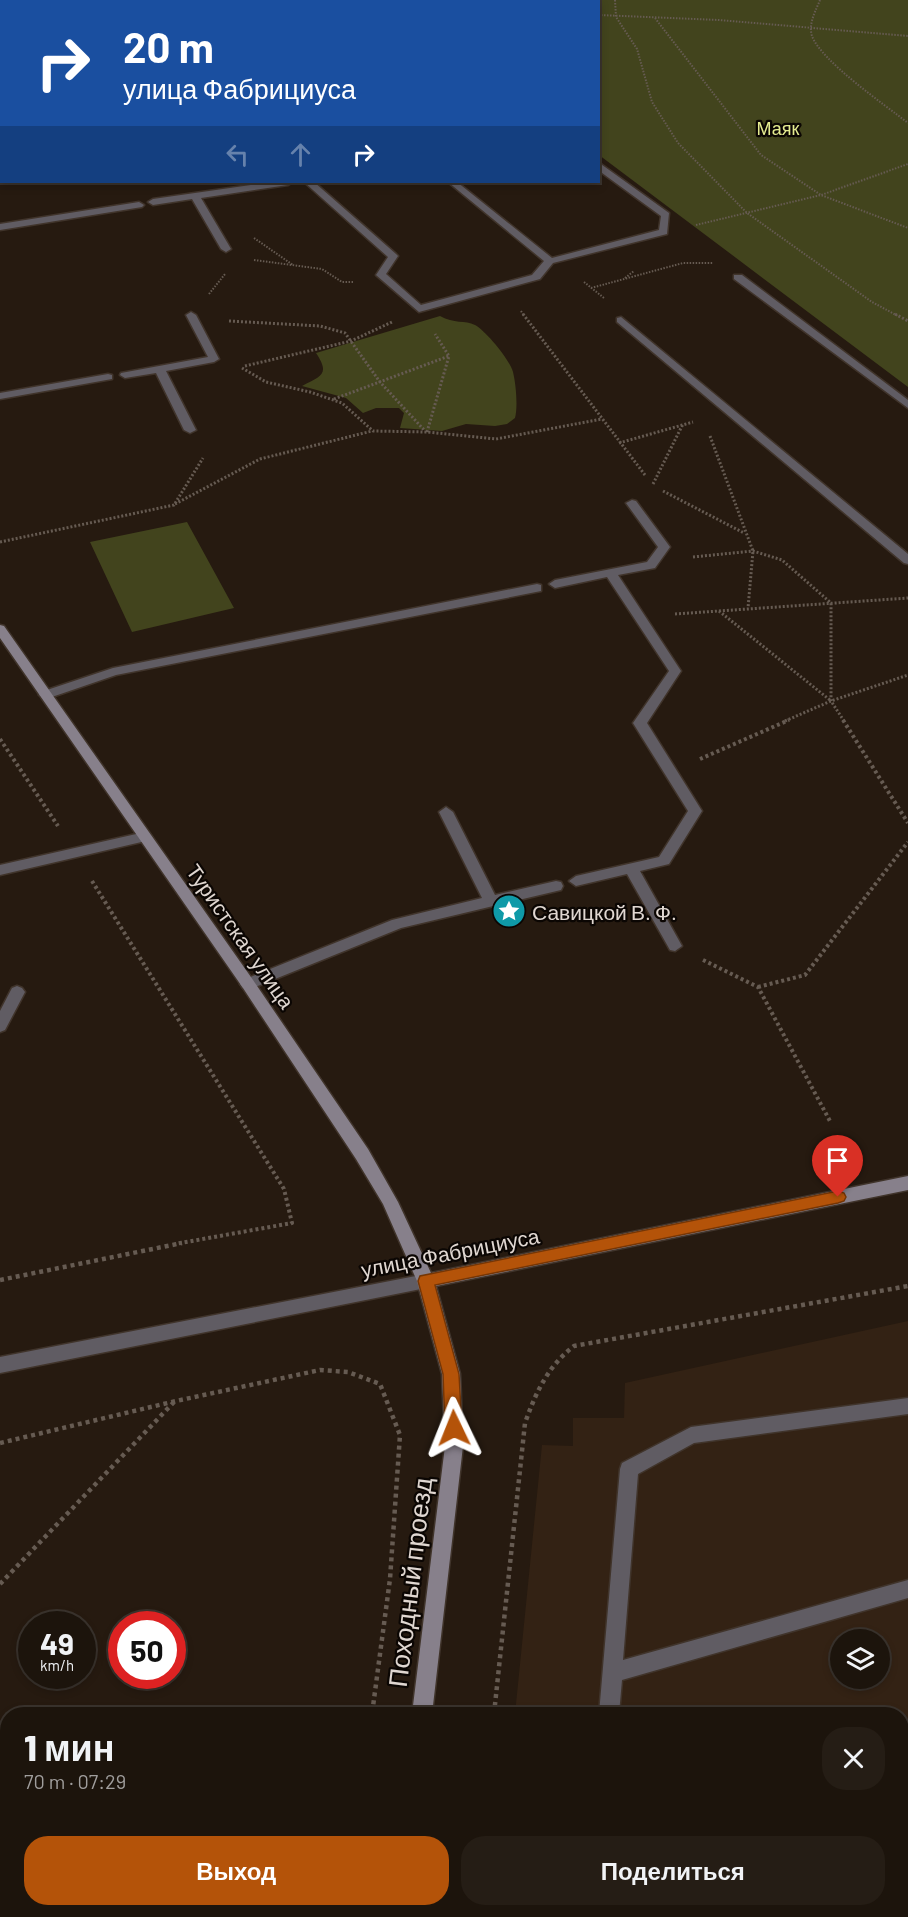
<!DOCTYPE html>
<html lang="ru">
<head>
<meta charset="utf-8">
<style>
  body { margin:0; font-family:Barlow,sans-serif; background:#251d15; color:#f1f3f6; height:100vh; display:flex; flex-direction:column; font-size:22px; white-space:nowrap }
  * { box-sizing:border-box; margin:0 }
  p { font-size:20px; color:#a09e9d }
  .icon { flex:none; width:33px; height:33px; fill:none; stroke:currentColor; stroke-width:2; stroke-linecap:round; stroke-linejoin:round }
  .map { position:relative; flex:1; overflow:hidden }
  .details { position:absolute; left:0px; top:1707px; width:909px; height:210px; display:flex; flex-direction:column; background:#1c140c; border-radius:24px 24px 0 0; box-shadow:0 3px 9px #0003,0 0 0 2px #3a332d }
  .details>* { flex:none }
  .guide { position:absolute; left:0px; top:0px; width:600px; height:183px; box-shadow:0 3px 9px #0003,0 0 0 2px #3a332d; background:#1a4fa0; color:#fff; overflow:hidden }
  .tools { position:absolute; left:830px; top:1629px; display:grid; gap:12px }
  .tools a { display:grid; place-items:center; width:60px; height:60px; border-radius:50%; background:#1c140c; box-shadow:0 3px 9px #0003,0 0 0 2px #3a332d; font-size:30px }
  .speed { position:absolute; left:18px; top:1611px; display:flex; gap:12px; font-size:30px; font-weight:700; text-align:center }
  .speed>* { display:grid; place-content:center; width:78px; height:78px; border-radius:50%; background:#1c140c; box-shadow:0 3px 9px #0003,0 0 0 2px #3a332d; line-height:1 }
  .speed small { font-size:15px; font-weight:400 }
  .speed .limit { border:9px solid #d22; background:#fff; color:#111 }
  .pin { position:absolute; display:grid; place-items:center; width:51px; height:51px; color:#fff; margin:-62px -26px; border-radius:50% 50% 50% 0; rotate:-45deg; box-shadow:0 0 6px #0007 }
  .pin .icon { rotate:45deg }
  .me { position:absolute; width:66px; margin:-33px; rotate:358deg; stroke-linejoin:round; filter:drop-shadow(0 0 4px #0008) }
  .turn { display:flex; align-items:center; gap:21px; height:126px; padding:0 24px; font-size:27px }
  .turn .icon { width:78px; height:78px; stroke-width:2.5 }
  .turn b { display:block; font-size:42px; line-height:51px }
  .lanes { display:flex; align-items:center; height:57px; padding:0 24px; background:#0003; justify-content:center; gap:30px; direction:ltr }
  .lanes .off { opacity:.35 }
  .round { display:grid; place-items:center; flex:none; width:63px; height:63px; border-radius:24px; background:#251d15 }
  .summary { display:flex; align-items:center; justify-content:space-between; height:102px; padding:0 24px }
  h1 { font-size:36px; font-weight:800; line-height:45px }
  .button { display:flex; gap:12px; margin-top:auto; padding:12px 24px }
  .button a { flex:1; height:69px; border-radius:24px; background:#b45309; color:#fff; font-size:24px; font-weight:800; line-height:69px; text-align:center }
  .button a+a { background:#251d15; color:#f1f3f6 }
  .map>svg:first-child { display:block }
</style>
</head>
<body>
<div class="map">
<svg width="908" height="1917" viewBox="0 0 908 1917">
  <rect width="100%" height="100%" fill="#261a10"/>
  <path fill="#332214" fill-rule="evenodd" d="M908 1321V1917H494L495 1910H902V1714H515L542 1445 573 1446V1418H624L625 1383ZM840 1640H879V1678H840Z"/>
  <path fill="#42441d" d="M392 0H908V387L599 155 598 2Z
    M440 316C454 324 465 320 475 325 486 331 510 360 513 372 516 384 518 407 515 418L507 424 495 426 466 424 442 431 400 428 404 413 399 408H376L363 413 346 398 302 386C322 376 330 374 316 353Z
    M187 522 234 608 132 632 90 542Z"/>
  <g fill="none" stroke-linecap="round" stroke-linejoin="round">
    <g stroke="#40342b" stroke-width="3">
      <path id="service" d="M133 0H142L143 2H134Z
        M598 162 669 213 667 234 553 263 540 279 419 312 376 275 388 257 304 182H314L396 254 398 256 386 274 421 305 532 275 544 261 448 182H457L552 258 659 230 661 216 598 170Z
        M272 182H293L288 185 201 198 231 249 226 252 221 249 192 199 153 205 148 202 153 199Z
        M139 202 144 205 142 207 0 230V224Z
        M734 275H742L908 400V408L734 279Z
        M191 312 196 315 219 359 214 362 166 371 196 430 190 433 184 430 156 373 125 378 120 375 121 373 208 357 186 315Z
        M621 317 908 554V564L904 563 617 322V318Z
        M108 374 112 375V379L0 399V393Z
        M632 500 636 501 670 547 655 568 618 575 681 671 647 723 702 811 669 864 640 871 682 946 675 951 670 950 627 874 576 886 569 881 576 876 659 857 688 811 633 723 669 671 607 577 555 588 549 584 555 580 647 562 658 547 626 503Z
        M537 584 541 585V591L116 675 46 699 39 695 41 692 113 668Z
        M446 807 453 812 495 895 556 881 561 882 563 886 561 890 401 928 253 988H243L240 984 243 980 392 920 482 898 439 812Z
        M145 832 152 837 150 840 0 875V865Z
        M17 986 22 988 25 992 5 1030 0 1032V1011L12 988Z
        M908 1398V1414L694 1443 638 1474 623 1660 908 1580V1598L622 1680 619 1714H599L620 1469 622 1463 691 1427Z
        M582 1910H604V1917H582Z"/>
    </g>
    <g stroke="#40342b" stroke-width="3">
      <path id="tertiary" d="M426 1274 432 1276 435 1281 432 1286 426 1288 0 1373V1357Z"/>
    </g>
    <g stroke="#40342b" stroke-width="3">
      <path id="secondary" d="M0 625 4 626 253 980 368 1149 398 1202 431 1273 908 1176V1190L436 1286 460 1374 463 1446 432 1714H412L445 1446 442 1374 417 1281 383 1204 356 1159 243 988 0 638Z
        M387 1910H409L408 1917H386Z"/>
    </g>
    <path stroke="#665b52" stroke-width="2" stroke-dasharray="1.5 1.5" stroke-linecap="butt" d="M239 0 243 2
      M506 0 515 2
      M615 0 616 17 637 49 652 102 678 143 747 213 872 302 898 316
      M820 0C816 10 808 24 812 36 821 61 885 105 908 123
      M32 2 44 0
      M308 2 315 0
      M598 15 719 20 908 36
      M655 18 761 155 821 195 908 228
      M696 225 821 195 908 164
      M254 238 293 265
      M254 260 322 269 342 282H353
      M625 278 634 271
      M584 282 604 298
      M591 288 683 263H713
      M209 294 225 274
      M521 311 524 316"/>
    <path stroke="#665b52" stroke-width="3" stroke-dasharray="2 2" stroke-linecap="butt" d="M523 314 645 475
      M895 314 908 321
      M229 321 320 326 345 333 380 382 426 432
      M245 366 351 341 392 322
      M242 368 266 382 310 392 342 403 373 431 427 432 496 439 602 419
      M334 399 449 356
      M427 432 449 356 435 334
      M710 436 753 551 748 608
      M619 443 693 422
      M653 484 683 424
      M663 491 744 533
      M175 504 260 459 372 431
      M0 542 174 505 203 458
      M693 557 753 551 782 560 831 603V701L844 721
      M719 611 830 700
      M675 614 908 598
      M785 721 831 701 908 675"/>
    <path stroke="#665b52" stroke-width="4" stroke-dasharray="3 3" stroke-linecap="butt" d="M843 720 908 823
      M0 739 58 826
      M700 759 789 720
      M92 881 284 1189 292 1223 175 1244
      M703 960 758 987 831 1123
      M758 987 805 975 908 842"/>
    <path stroke="#665b52" stroke-width="4.5" stroke-dasharray="4 4" stroke-linecap="butt" d="M0 1280 182 1243
      M0 1443 176 1401 320 1370 348 1372 380 1384 400 1435 390 1579 372 1714
      M0 1584 174 1402
      M494 1714 525 1423C536 1392 548 1366 574 1346L908 1286
      M346 1917 347 1910
      M473 1917 474 1910"/>
    <use href="#service" fill="#605c63" fill-rule="evenodd"/>
    <use href="#tertiary" fill="#605c63" fill-rule="evenodd"/>
    <use href="#secondary" fill="#87808b" fill-rule="evenodd"/>
  </g>
  <path fill="#b45309" stroke="#753606" stroke-width="1.5" d="M838 1191 844 1193 846 1197 844 1201 838 1203 435 1285 459 1374 462 1428 460 1434 454 1436 448 1434 445 1428 443 1374 418 1281 420 1276Z"/>
  <defs>
    <g id="sight-disc" transform="scale(1.725)"><circle r="9.5" fill="#0f9aa8" stroke="#0b0603"/><path d="M0-6L1.8-2.2L6-1.7L2.9 1.2L3.7 5.4L0 3.3L-3.7 5.4L-2.9 1.2L-6-1.7L-1.8-2.2Z" fill="#fff"/></g>
  </defs>
  <g fill-rule="evenodd">
    <use href="#sight-disc" x="509" y="911"/>
  </g>
  <g text-anchor="middle" dominant-baseline="central" stroke-width="4.5" stroke-linejoin="round" paint-order="stroke">
    <g font-size="18" fill="#e5ec90" stroke="#0b0603">
      <text x="778" y="128">Маяк</text>
    </g>
    <g font-size="21" fill="#e0d7d1" stroke="#0b0603" text-anchor="start">
      <text x="532" y="911">Савицкой В. Ф.</text>
    </g>
    <g font-size="21" fill="#e0d7d1" stroke="#0b0603">
      <text transform="translate(241 936) rotate(55)">Туристская улица</text>
      <text transform="translate(450 1252) rotate(-11)">улица Фабрициуса</text>
    </g>
    <g font-size="26" fill="#e0d7d1" stroke="#0b0603">
      <text transform="translate(409 1582) rotate(-83)">Походный проезд</text>
    </g>
  </g>
</svg>
<div class="tools">
<a><svg class="icon" aria-label="layers" viewBox="0 0 24 24"><path d="M12 4l9 5-9 5-9-5zM3 14l9 5 9-5"/></svg></a>
</div>
<div class="speed"><div>49<small>km/h</small></div><div class="limit">50</div></div>
<div class="pin" style="left:838px;top:1197px;background:#d93025"><svg class="icon" aria-label="arrive" viewBox="0 0 24 24"><path d="M6 21V4h12l-3 4 3 4H6"/></svg></div>
<svg class="me" style="left:454px;top:1428px" viewBox="-20 -20 40 40"><path d="M0-17L14 15 0 8-14 15z" fill="#b45309" stroke="#fff" stroke-width="4"/></svg>
<div class="guide">
<div class="turn"><svg class="icon" aria-label="right" viewBox="0 0 24 24"><path d="M7 20v-9h11M14 6l5 5-5 5"/></svg><div><b>20 m</b>улица Фабрициуса</div></div>
<div class="lanes"><svg class="icon off" aria-label="left" viewBox="0 0 24 24"><path d="M17 20v-9H6M10 6l-5 5 5 5"/></svg><svg class="icon off" aria-label="ahead" viewBox="0 0 24 24"><path d="M12 20V5M6 11l6-6 6 6"/></svg><svg class="icon" aria-label="right" viewBox="0 0 24 24"><path d="M7 20v-9h11M14 6l5 5-5 5"/></svg></div>
</div>
<section class="details">
<div class="summary"><div><h1>1 мин</h1><p>70 m · 07:29</p></div><a class="round"><svg class="icon" aria-label="close" viewBox="0 0 24 24"><path d="M6 6l12 12M18 6L6 18"/></svg></a></div>
<div class="button"><a>Выход</a><a>Поделиться</a></div>
</section>
</div>
</body>
</html>
